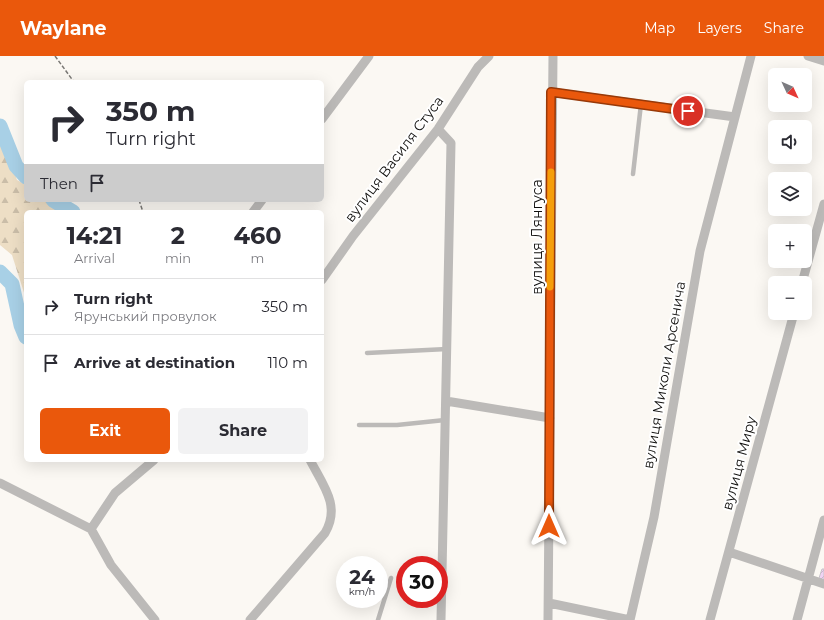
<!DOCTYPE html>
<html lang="en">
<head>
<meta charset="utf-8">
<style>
  body { margin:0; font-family:Montserrat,sans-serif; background:#f2f2f3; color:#2b2b33; height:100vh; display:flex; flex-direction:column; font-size:15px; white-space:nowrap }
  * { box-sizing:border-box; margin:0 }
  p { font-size:13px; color:#7c7c81 }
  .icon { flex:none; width:22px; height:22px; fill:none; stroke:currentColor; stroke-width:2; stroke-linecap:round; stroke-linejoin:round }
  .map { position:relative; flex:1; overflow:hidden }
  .details { position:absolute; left:24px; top:154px; width:300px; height:252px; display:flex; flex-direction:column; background:#fff; border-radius:6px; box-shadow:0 4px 16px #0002 }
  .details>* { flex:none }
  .hud { position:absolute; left:24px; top:24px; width:300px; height:122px; border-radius:6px; box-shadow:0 4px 16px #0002; background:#fff; color:#2b2b33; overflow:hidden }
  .needle { width:26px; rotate:134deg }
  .buttons { position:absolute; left:768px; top:12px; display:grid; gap:8px }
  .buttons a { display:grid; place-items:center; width:44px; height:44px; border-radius:6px; background:#fff; box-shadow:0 4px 16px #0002; font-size:20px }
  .speed { position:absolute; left:336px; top:500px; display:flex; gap:8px; font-size:20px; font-weight:700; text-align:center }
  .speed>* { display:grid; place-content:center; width:52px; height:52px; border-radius:50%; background:#fff; box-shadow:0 4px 16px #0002; line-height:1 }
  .speed small { font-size:10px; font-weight:400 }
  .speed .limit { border:6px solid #d22; background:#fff; color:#111 }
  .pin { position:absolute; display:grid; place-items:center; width:34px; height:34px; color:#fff; margin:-17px; border:2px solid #fff; border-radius:50%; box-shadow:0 1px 4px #0007 }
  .me { position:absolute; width:44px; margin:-22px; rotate:0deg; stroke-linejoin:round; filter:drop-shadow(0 0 3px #0008) }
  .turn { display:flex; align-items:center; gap:14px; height:84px; padding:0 16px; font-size:18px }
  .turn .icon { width:52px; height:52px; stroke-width:2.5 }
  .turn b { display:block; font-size:28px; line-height:34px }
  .then { display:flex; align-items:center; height:38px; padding:0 16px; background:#0003; gap:8px; font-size:15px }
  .eta { display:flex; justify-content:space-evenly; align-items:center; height:68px; text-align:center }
  .eta b { font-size:24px; font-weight:700; line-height:28px }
  .cta { display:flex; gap:8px; margin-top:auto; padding:8px 16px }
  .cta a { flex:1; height:46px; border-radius:6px; background:#ea580c; color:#fff; font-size:16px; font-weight:700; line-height:46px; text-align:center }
  .cta a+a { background:#f2f2f3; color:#2b2b33 }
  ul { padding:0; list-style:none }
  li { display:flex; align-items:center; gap:12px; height:56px; padding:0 16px; border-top:1px solid #e1e1e2 }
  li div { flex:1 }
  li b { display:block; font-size:15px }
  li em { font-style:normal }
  header { display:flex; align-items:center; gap:24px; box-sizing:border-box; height:56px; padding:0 20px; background:#ea580c; color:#fff }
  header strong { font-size:19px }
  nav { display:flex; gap:22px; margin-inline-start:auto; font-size:14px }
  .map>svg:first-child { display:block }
</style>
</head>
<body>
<header>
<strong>Waylane</strong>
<nav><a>Map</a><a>Layers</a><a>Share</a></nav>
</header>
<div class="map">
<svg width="824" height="564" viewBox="0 0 824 564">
  <defs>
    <pattern id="forest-firs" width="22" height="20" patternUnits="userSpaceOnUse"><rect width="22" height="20" fill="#eddec5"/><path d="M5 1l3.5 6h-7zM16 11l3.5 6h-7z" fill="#cabda8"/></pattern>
    <pattern id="building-hatch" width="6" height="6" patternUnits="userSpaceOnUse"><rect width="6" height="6" fill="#efd3f3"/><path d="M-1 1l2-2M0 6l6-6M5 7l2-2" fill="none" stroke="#ccb4cf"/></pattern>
    <filter id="shadow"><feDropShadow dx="4.5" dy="2.5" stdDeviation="0" flood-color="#0004"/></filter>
  </defs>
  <rect width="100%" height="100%" fill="#fbf8f3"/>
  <path fill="url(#forest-firs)" d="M0 77 17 124 26 129V144H51L72 156H26V243L12 199 0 189Z"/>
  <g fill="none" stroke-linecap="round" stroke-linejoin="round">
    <path stroke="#a8d0e6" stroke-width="15" d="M0 70 16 110 26 121
      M53 144 73 156
      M0 216 12 228 21 269 26 281"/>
  </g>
  <path fill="url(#building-hatch)" stroke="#c6c2c7" filter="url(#shadow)" d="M822 513H824V524L819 522Z"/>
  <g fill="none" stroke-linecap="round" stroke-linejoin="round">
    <path stroke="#7a7875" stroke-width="1.5" stroke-dasharray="4 2" stroke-linecap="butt" d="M55 0 74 26
      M139 144 143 156"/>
    <path stroke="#bcbab8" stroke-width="4.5" d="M633 118 641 48
      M367 297 447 293
      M359 369H397L445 364
      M378 564 391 522"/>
    <path stroke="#bcbab8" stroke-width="9" d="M808 0 824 5
      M551 36 735 61
      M322 63 369 0
      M438 73 451 87 441 564
      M253 156 262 144
      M322 224 353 180 438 73 478 11 489 0
      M802 227 824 148
      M446 345 550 362
      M0 427 91 473 111 509 155 564
      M91 473 115 437 154 404
      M729 496 824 528
      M549 547 630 564 654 461 700 195 751 0
      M250 564 325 477C341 450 323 429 310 404
      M548 564 553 0
      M710 564 794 257
      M797 564 824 464"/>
  </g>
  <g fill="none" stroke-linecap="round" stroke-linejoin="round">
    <g stroke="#983908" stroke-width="10">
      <path id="route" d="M549 470 551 36 688 55"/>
    </g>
    <use href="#route" stroke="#ea580c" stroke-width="7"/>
    <path stroke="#f59e0b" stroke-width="7" d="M550 231 551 116"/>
  </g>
  <g text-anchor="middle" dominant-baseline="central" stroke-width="4" stroke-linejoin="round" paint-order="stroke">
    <g font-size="14" fill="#0f0e0c" stroke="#fff">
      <text transform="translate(394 103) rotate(-53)">вулиця Василя Стуса</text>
      <text transform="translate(537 181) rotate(-90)">вулиця Лянгуса</text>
      <text transform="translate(664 319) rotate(-80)">вулиця Миколи Арсенича</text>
      <text transform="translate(739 407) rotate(-75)">вулиця Миру</text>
    </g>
  </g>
</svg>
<div class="buttons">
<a><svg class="needle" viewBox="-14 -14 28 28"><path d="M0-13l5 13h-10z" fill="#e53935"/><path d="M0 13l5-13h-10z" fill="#7c7c81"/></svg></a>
<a><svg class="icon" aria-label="sound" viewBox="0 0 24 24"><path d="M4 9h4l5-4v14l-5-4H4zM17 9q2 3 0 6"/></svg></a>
<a><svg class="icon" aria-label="layers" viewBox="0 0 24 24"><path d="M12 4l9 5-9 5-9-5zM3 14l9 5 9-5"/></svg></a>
<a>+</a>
<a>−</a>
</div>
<div class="speed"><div>24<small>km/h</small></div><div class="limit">30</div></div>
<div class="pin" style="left:688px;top:55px;background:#d93025"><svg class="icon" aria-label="arrive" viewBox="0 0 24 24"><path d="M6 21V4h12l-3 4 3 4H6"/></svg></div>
<svg class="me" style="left:549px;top:470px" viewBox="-20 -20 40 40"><path d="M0-17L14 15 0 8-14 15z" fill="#ea580c" stroke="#fff" stroke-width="4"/></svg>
<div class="hud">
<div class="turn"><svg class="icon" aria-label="right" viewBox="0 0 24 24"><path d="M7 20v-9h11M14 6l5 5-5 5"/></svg><div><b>350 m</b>Turn right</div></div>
<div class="then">Then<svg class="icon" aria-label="arrive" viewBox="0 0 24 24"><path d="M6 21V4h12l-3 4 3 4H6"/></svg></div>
</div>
<section class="details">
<div class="eta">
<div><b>14:21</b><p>Arrival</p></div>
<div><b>2</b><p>min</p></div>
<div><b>460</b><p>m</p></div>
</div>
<ul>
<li><svg class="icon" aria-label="right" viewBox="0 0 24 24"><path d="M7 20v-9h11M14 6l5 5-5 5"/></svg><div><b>Turn right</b><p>Ярунський провулок</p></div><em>350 m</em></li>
<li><svg class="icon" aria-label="arrive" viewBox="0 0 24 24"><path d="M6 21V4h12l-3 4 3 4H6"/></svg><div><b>Arrive at destination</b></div><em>110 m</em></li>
</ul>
<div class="cta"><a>Exit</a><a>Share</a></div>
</section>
</div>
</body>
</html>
